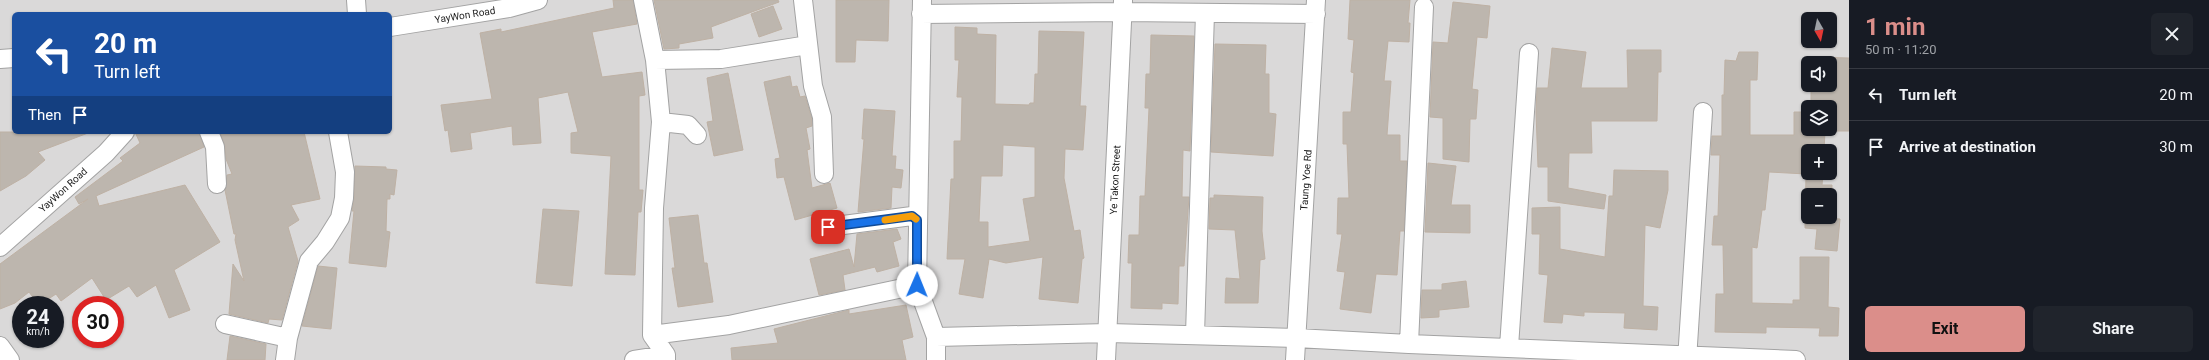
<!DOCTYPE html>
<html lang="en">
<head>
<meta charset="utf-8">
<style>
  body { margin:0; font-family:Roboto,sans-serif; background:#20242c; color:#f1f3f6; height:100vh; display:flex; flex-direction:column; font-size:15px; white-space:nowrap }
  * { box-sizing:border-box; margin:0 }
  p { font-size:13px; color:#9ea1a6 }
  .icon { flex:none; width:22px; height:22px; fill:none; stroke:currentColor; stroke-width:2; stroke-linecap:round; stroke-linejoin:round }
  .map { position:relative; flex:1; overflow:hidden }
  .details { display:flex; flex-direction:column; background:#171b24; width:360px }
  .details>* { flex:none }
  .guide { position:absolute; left:12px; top:12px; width:380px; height:122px; border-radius:6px; box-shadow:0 1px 3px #0004; background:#1a4fa0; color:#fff; overflow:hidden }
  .needle { width:26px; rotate:171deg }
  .fabs { position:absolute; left:1801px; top:12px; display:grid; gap:8px }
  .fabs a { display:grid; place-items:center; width:36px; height:36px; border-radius:6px; background:#171b24; box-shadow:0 1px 3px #0004; font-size:20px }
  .speed { position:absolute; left:12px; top:296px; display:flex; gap:8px; font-size:20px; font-weight:700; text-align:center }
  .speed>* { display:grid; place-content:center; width:52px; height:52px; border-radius:50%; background:#171b24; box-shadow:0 1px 3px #0004; line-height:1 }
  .speed small { font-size:10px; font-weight:400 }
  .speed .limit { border:6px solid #d22; background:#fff; color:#111 }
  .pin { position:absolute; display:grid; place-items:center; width:34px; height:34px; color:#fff; margin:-17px; border-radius:8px; box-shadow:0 2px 6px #0006 }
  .me { position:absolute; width:44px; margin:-22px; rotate:1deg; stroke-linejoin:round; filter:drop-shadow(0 0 3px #0008) }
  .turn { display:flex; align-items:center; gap:14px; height:84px; padding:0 16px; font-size:18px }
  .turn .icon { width:52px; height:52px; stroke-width:2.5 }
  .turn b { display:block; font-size:28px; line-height:34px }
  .then { display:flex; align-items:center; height:38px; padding:0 16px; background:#0003; gap:8px; font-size:15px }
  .round { display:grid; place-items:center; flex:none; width:42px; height:42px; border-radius:6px; background:#20242c }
  .overview { display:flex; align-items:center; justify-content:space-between; height:68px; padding:0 16px }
  h1 { font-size:24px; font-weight:700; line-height:30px; color:#db8e8a }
  .primary-button { display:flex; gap:8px; margin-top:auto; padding:8px 16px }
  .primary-button a { flex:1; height:46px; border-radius:6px; background:#db8e8a; color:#111; font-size:16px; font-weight:700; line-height:46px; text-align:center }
  .primary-button a+a { background:#20242c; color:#f1f3f6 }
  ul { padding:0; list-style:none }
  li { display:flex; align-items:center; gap:12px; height:52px; padding:0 16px; border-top:1px solid #363941 }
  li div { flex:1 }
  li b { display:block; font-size:15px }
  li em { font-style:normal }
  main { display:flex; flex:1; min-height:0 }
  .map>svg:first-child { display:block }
</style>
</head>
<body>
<main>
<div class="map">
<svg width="1849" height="360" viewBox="0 0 1849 360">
  <rect width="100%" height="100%" fill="#edeae1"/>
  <path fill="#dad9d9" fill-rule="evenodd" d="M0 0H1849V360H0ZM14 14H390V132H14ZM1808 19H1830V41H1808ZM1808 63H1830V85H1808ZM1808 107H1830V129H1808ZM1808 151H1830V173H1808ZM1808 195H1830V217H1808ZM21 305H55V339H21ZM81 305H115V339H81Z"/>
  <path fill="#bdb6ae" stroke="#beb1a4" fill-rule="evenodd" d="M613 0H633L637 24 592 32 602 77 642 72 645 95 639 96V190H643L641 212H638L635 275 605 274 611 156 571 153V133L578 132 568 92 538 98 541 143 513 145 512 126 470 133 472 149 451 152 448 130 445 131 441 105 492 99 480 33 501 29V32L614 8Z
    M654 0H778L779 2 711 27 713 38 679 44V48L664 49Z
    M836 0H889L888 41 856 40 855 62H836Z
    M1350 0H1410L1408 23H1410L1409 42 1388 41 1384 81H1391L1387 135H1400V161H1407L1404 231H1400L1397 275 1376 274 1371 313 1340 309 1345 272 1337 271 1342 234H1337L1338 198H1349L1347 144H1343V112H1351L1354 73 1351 72 1354 40 1348 39Z
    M1453 2 1490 6 1487 38 1477 37 1472 89 1478 90 1476 119H1470L1469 162 1443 159V118L1430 117 1433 42 1448 43Z
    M773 6 782 29 759 37 751 14Z
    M955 27 977 28V34L996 35 995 104 1029 105 1030 103H1034L1035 74H1038L1039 31 1084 32 1080 106H1086L1083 150 1065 149 1064 178 1074 231 1080 230 1084 258 1082 259 1078 303 1039 299 1043 257 1006 263 989 259 983 298 959 294 965 259H947L951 179H954V141H961L962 97H957L959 60H955ZM1003 145 1035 147V197L1023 199 1030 241 988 247V222H979L981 176H1002Z
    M1151 35 1194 36 1190 151 1183 150 1182 197H1189L1184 266H1179L1178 304 1162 303V309L1131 308 1132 263H1128L1129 235H1139L1140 196H1145L1149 108H1145L1146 74H1150Z
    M1215 44 1266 45 1265 74H1269V113L1276 114 1273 156 1211 152Z
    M1552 48 1586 52 1581 88H1628L1627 50H1661V72H1658L1657 121H1591L1592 153H1569L1568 188 1606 195 1604 209 1548 201V167H1538L1536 112 1537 88H1548Z
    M1739 52H1758L1757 80H1750V135H1794V112H1808V129H1830V107H1811V85H1830V63H1812V57L1849 58V131H1825L1824 151H1808V173H1823L1822 185H1832L1831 213 1830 195H1808V217L1840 219 1837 251 1815 249 1817 229 1805 228 1806 174 1769 172 1765 210H1762L1757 248 1752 247V303L1793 304V300H1800V257H1829L1828 307 1839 308 1838 336H1819L1820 328 1766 327V333L1715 332 1716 294H1724L1723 245H1712L1714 216H1718L1720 155H1711L1712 136H1722V95H1724L1725 60 1736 61Z
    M728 73 743 150 714 156 707 122 713 121 707 78Z
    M790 76 792 87 797 86 800 97 805 96 812 119V126L806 128 810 149 807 150 812 188 830 183 837 208 795 220 784 177 777 178 775 159 780 158 764 82Z
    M864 109 895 111 892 156H896L895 169 903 170 901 188 892 187 891 208 858 212 864 139H862Z
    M0 132H87L88 133 38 152 45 160 26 176 0 191Z
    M135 132H199L204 147 96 196 99 206 185 185 220 242 174 270 190 310 169 318 156 285 137 297 129 286 106 300 92 278 61 301 56 294 39 305 29 292 15 303 0 309V264L88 199 79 204 75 197 123 161 120 158 140 143Z
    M220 132H304L320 199 291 205 299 220 288 227 298 261 282 320 269 319 268 323 229 314 233 264 244 281 235 240 236 234H234L225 190 227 175 232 174 226 159 225 146Z
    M1428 163 1456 166 1451 205H1470V233L1425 232Z
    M355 166 386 167V169L397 170 394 195 390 194V199H387L386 231 390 232 386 267 349 263 354 211H352L354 198Z
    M1614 170 1668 171V190L1660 228 1645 225 1643 306 1658 307 1657 330 1624 328 1625 313 1584 312V316L1563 314 1562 323 1544 322 1548 275 1539 274 1540 234H1532V208L1560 207V249L1605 257 1609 196H1613Z
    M1214 195 1263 197 1262 231 1265 259 1260 260 1258 303H1225L1226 278 1240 279 1235 230 1209 229 1210 198H1214Z
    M543 209 579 211 572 286 536 283Z
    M698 215 704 263H707L713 302 678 307 672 268H675L669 218Z
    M897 229 901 239 893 242 899 266 877 272 875 267 843 275 845 290 819 295 810 259 849 249 854 267 857 234Z
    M318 266 337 268 331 329 302 326Z
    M1466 281 1469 307 1439 310V317L1421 318 1422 290H1442V284Z
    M906 305 913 337 902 340 906 360H732L731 348 778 343 774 329 849 310V314Z
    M230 336 266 344 265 360H227Z"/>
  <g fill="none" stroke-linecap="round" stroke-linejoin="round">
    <g stroke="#a3a3a3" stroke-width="20">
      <path id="street" d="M356 0 357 14
        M643 0 655 60 661 122 654 208 652 335 666 355V360
        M803 0 813 86 822 117 824 174
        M921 14 1122 12 1316 14
        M390 27 509 8 538 0
        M0 59 14 58
        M655 60 721 59 808 45
        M661 122 688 125 697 135
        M209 132 215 147 217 184
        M828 227 912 216 917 220
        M0 247 106 153 125 132
        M917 285 936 337V360
        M225 324 288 338
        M652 335 729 325 917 285 922 0
        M1195 335 1205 13
        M936 337 1108 333 1296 338 1409 344 1796 360
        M1409 344 1424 7
        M0 346 10 360
        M1509 347 1529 53
        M285 360 288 338 309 261 325 242 340 218 344 198 345 172 338 132
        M634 360 666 355
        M1106 360 1123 1
        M1295 360 1316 0
        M1687 360 1703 112"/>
    </g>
    <use href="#street" stroke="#fff" stroke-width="18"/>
  </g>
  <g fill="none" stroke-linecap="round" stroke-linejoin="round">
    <g stroke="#114b97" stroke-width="10">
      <path id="route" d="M828 227 912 216 917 220V285"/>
    </g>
    <use href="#route" stroke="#1a73e8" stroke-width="7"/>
    <path stroke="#f59e0b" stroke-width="7" d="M885 220 912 216 916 219"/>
  </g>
  <g text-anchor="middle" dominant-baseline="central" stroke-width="3" stroke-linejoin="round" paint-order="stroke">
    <g font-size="10" fill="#1c1c1c" stroke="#fff">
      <text transform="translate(465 15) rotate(-9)">YayWon Road</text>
      <text transform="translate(1115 180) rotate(-87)">Ye Takon Street</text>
      <text transform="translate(1306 180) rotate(-86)">Taung Yoe Rd</text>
      <text transform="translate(63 190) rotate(-42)">YayWon Road</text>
    </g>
  </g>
</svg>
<div class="fabs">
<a><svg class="needle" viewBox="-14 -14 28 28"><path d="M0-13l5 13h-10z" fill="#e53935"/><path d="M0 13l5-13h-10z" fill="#9ea1a6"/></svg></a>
<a><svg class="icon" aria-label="sound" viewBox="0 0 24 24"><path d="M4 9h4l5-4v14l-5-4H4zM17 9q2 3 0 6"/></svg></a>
<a><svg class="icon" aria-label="layers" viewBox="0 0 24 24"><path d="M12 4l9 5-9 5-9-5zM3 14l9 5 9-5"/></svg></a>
<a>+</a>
<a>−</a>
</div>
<div class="speed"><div>24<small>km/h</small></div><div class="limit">30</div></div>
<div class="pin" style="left:828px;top:227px;background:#d93025"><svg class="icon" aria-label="arrive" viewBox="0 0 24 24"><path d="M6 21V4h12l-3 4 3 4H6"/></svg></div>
<svg class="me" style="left:917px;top:285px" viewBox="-20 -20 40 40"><circle r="19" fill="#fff"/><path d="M0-13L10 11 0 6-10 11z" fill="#1a73e8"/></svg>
<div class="guide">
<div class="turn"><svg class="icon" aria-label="left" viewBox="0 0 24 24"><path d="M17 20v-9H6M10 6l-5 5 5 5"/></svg><div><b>20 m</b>Turn left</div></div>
<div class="then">Then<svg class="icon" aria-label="arrive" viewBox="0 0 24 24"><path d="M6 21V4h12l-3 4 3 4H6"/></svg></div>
</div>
</div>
<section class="details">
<div class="overview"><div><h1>1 min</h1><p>50 m · 11:20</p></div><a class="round"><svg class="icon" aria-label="close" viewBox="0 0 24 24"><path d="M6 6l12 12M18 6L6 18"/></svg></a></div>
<ul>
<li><svg class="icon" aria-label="left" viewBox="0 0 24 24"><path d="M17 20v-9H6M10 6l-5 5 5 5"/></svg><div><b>Turn left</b></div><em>20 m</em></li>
<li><svg class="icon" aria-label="arrive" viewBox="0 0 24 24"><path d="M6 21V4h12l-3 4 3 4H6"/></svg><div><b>Arrive at destination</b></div><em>30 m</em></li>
</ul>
<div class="primary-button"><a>Exit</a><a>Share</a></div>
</section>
</main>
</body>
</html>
